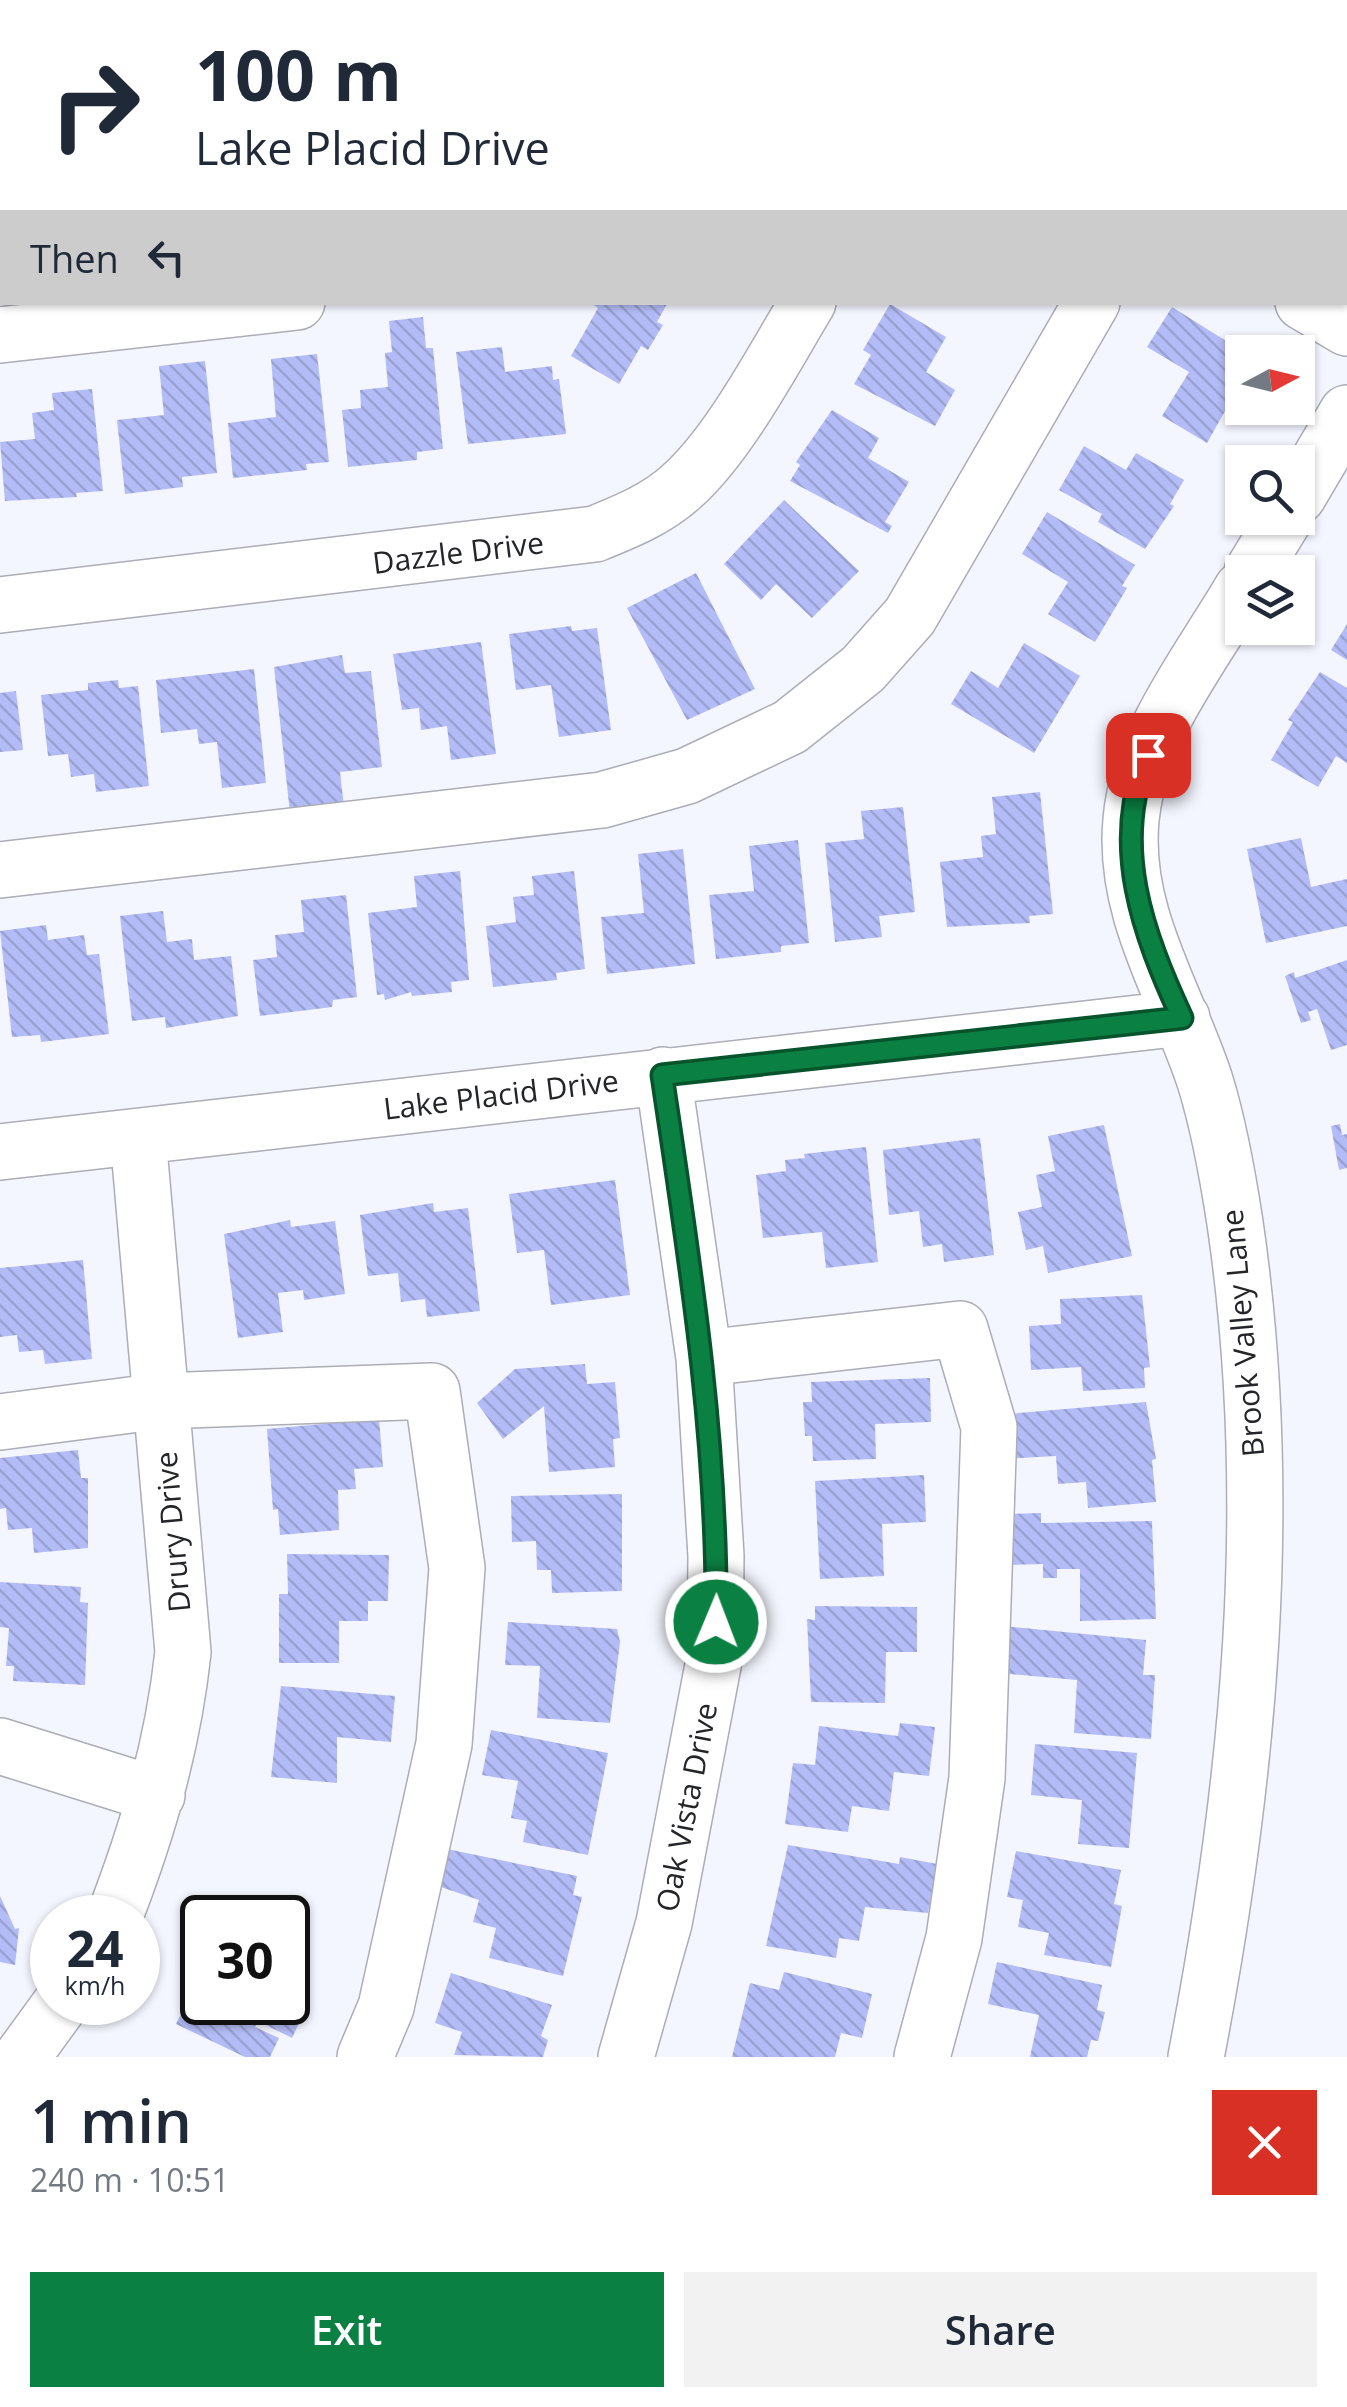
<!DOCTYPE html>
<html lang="en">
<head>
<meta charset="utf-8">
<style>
  body { margin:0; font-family:"Open Sans",sans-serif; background:#f2f2f3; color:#1f2937; height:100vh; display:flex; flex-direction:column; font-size:38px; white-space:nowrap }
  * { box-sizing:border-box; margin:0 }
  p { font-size:32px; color:#747a83 }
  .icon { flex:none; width:55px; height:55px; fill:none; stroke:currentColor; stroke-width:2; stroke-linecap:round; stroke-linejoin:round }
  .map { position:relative; height:2057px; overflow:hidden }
  .drawer { display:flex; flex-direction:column; background:#fff; flex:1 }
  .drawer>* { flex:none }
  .guide { position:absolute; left:0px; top:0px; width:1348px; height:305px; box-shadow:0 2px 8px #0004; background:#fff; color:#1f2937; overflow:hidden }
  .needle { width:65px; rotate:83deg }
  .tools { position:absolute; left:1225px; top:335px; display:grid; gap:20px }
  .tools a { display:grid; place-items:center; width:90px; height:90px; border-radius:0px; background:#fff; box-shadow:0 2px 8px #0004; font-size:50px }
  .speed { position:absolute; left:30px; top:1895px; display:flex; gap:20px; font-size:50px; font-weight:700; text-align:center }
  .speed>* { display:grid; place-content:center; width:130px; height:130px; border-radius:50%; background:#fff; box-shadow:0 2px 8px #0004; line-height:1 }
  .speed small { font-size:25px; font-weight:400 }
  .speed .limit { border:5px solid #111; border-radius:15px; background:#fff; color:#111 }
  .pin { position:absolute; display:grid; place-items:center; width:85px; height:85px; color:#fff; margin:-42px; border-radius:20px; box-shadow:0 5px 15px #0006 }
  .me { position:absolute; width:110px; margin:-55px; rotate:1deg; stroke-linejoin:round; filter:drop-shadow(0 0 8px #0008) }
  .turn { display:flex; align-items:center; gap:35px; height:210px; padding:0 30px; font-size:45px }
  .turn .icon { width:130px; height:130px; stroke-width:2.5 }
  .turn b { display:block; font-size:70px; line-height:85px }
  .then { display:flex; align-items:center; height:95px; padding:0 30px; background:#0003; gap:20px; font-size:38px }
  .round { display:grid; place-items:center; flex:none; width:105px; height:105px; border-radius:0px; background:#f2f2f3 }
  .summary { display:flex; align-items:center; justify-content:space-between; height:170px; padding:0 30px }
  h1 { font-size:60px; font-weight:600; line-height:75px }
  .cta { display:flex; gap:20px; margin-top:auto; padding:20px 30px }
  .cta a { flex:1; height:115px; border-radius:0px; background:#0b8043; color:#fff; font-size:40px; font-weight:600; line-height:115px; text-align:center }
  .cta a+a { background:#f2f2f3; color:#1f2937 }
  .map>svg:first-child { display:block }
</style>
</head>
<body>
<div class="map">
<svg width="1347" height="2057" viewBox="0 0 1347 2057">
  <defs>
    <pattern id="building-back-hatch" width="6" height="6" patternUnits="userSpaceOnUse" patternTransform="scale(2.5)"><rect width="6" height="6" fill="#b3bcf6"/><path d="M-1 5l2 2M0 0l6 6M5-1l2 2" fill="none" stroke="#9aa1d3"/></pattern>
  </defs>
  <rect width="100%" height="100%" fill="#f4f6ff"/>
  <path fill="url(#building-back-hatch)" d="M589 302H668L657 322 663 325 648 350 641 346 619 384 571 356 598 308Z
    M890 304 946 337 926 372 955 390 935 426 854 384 871 355 863 350Z
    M1172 307 1242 351V381L1207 443 1162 416 1189 372 1147 347Z
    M423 317 426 348H433L443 449 417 452V460L348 467 342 410 361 408 360 390 388 387 385 353 392 352 389 321Z
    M502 347 505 372 552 366 553 380 559 379 566 434 468 444 456 352Z
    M317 354 329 462 306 464 307 470 233 478 228 423 276 417 271 359Z
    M205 361 217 473 182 477 183 487 125 494 117 420 164 415 159 366Z
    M92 389 103 491 76 493 77 497 5 501 0 442 35 439 32 413 54 410 52 393Z
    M832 410 879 438 868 458 909 482 885 522 892 526 888 533 790 481 800 465 796 462Z
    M1084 446 1126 470 1136 453 1184 480 1170 504 1174 506 1145 549 1098 522 1102 514 1059 490Z
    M784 500 859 571 812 618 776 584 761 600 724 564Z
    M1047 512 1135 565 1122 586 1127 588 1095 642 1048 614 1068 582 1022 554Z
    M696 573 755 689 687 720 627 608Z
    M1347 624V660L1331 650Z
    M571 626 572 631 597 628 611 730 559 737 551 685 516 690 509 634Z
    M481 642 496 754 451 760 447 726 421 730 419 708 402 710 393 654Z
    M1024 643 1080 676 1034 753 951 704 971 671 998 688Z
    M342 655 345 673 371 671 382 767 340 772 344 807 290 813 274 667Z
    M254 669 266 783 222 788 217 742 199 744 197 729 161 733 156 680Z
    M1320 672 1347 688V763L1336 756 1318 787 1271 760 1293 722 1288 720Z
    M118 680 119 688 138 686 149 786 96 792 94 774 71 777 68 754 48 756 41 695 88 690V683Z
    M16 691 23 750 0 752V693Z
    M1040 792 1053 914 1029 916 1030 923 947 927 940 862 983 857 981 836 996 834 992 797Z
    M903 807 915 912 879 916 882 937 835 942 825 843 864 839 861 811Z
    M1301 838 1311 887 1347 879V926L1266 943 1247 849Z
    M798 840 809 943 781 946V952L716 959 709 895 754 891 749 846Z
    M683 849 695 964 607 974 601 917 644 913 638 854Z
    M460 871 469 980 451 982 452 992 412 996 411 992 385 1000 384 994 377 995 368 913 417 907 414 876Z
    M574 871 585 969 556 973 557 980 493 987 486 926 516 922 513 897 534 895 532 876Z
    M346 895 357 997 333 1000 332 1007 260 1016 253 960 277 957 275 935 304 932 301 900Z
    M163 911 167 942 192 939 194 960 231 956 238 1016 166 1028 165 1017 132 1021 120 916Z
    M46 925 48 940 84 935 87 955 99 954 109 1034 41 1042 40 1035 12 1037 0 931Z
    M1347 960V1045L1331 1050 1317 1009 1308 1012 1311 1020 1301 1023 1285 976 1294 972 1295 978Z
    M1340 1124 1342 1135 1347 1134V1168L1339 1170 1331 1126Z
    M1104 1125 1132 1256 1048 1273 1043 1246 1026 1250 1018 1212 1042 1207 1036 1175 1055 1171 1048 1136Z
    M980 1138 994 1255 944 1262 942 1244 923 1247 919 1211 889 1215 883 1150Z
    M866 1147 878 1262 826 1268 822 1232 763 1238 756 1175 786 1171 785 1160 805 1158 804 1154Z
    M615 1180 630 1295 551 1305 544 1250 517 1253 509 1194Z
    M433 1203 434 1212 468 1208 480 1311 427 1317 425 1299 401 1302 398 1273 368 1276 360 1215Z
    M290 1220 291 1227 335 1221 345 1294 304 1300 303 1290 278 1293 283 1332 238 1338 224 1234Z
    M83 1260 92 1359 45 1364 43 1350 19 1352 17 1335 0 1337V1268Z
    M1142 1295 1150 1367 1144 1368 1145 1388 1083 1391 1081 1367 1031 1370 1029 1326 1061 1324 1060 1299Z
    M585 1364 587 1384 615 1382 620 1438 613 1439 615 1467 549 1472 544 1406 503 1439 477 1403 515 1369Z
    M930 1378 931 1422 875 1424 876 1459 813 1461 812 1436H805L803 1402H812L811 1382Z
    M1146 1402 1156 1459 1152 1460 1156 1502 1088 1508 1086 1482 1058 1484 1056 1456 1001 1459 997 1415Z
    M379 1419 383 1467 354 1469 356 1489 338 1490 339 1530 280 1535 278 1509 273 1510 267 1429Z
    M78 1450 81 1478H88V1548L34 1553 32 1528 8 1530 6 1508 0 1509V1458Z
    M924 1475 926 1522 882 1524 884 1576 820 1579 815 1481Z
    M622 1494V1591L552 1593 551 1570H537L536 1541 512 1542 511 1496Z
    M1041 1513V1523L1152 1521 1156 1619 1080 1621V1569H1057V1578H1043V1564L1006 1565 1005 1514Z
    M287 1554 389 1555 388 1601H368V1621H339V1663H279V1594H288Z
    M0 1582 81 1587 80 1602 88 1603 85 1685 13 1681 14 1666H6L9 1628 0 1627Z
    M815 1606 917 1607V1652H886L885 1703 811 1702 807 1619 815 1620Z
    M508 1622 617 1629 620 1642 610 1723 537 1718 540 1666 505 1665Z
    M1002 1626 1146 1640 1143 1675H1155L1151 1739 1074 1733 1077 1680 999 1673Z
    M281 1686 395 1696 391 1742 337 1737V1783L271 1777Z
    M900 1723 935 1727 929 1776 894 1772 889 1811 852 1806 848 1832 785 1824 793 1763 815 1765 819 1726 898 1736Z
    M491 1730 608 1753 588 1855 523 1842 527 1821 511 1818 518 1781 482 1775Z
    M1035 1744 1137 1753 1129 1848 1078 1844 1082 1800 1031 1795Z
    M788 1845 899 1864 900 1857 937 1864 928 1913 865 1907 859 1941 839 1938 836 1958 766 1946Z
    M437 1847 577 1876 573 1895 582 1897 563 1976 489 1958 496 1928 473 1922 479 1900 429 1883Z
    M1016 1851 1121 1870 1114 1904 1122 1906 1111 1967 1044 1955 1049 1933 1018 1927 1023 1900 1007 1897Z
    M0 1896 15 1929 19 1928 15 1965 0 1962Z
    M997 1962 1102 1985 1097 2010 1105 2012 1098 2041 1091 2040 1087 2057H1030L1039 2015 988 2004Z
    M784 1972 872 1994 862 2038 841 2033 835 2057H732L750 1983 779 1990Z
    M451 1973 552 2005 541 2036 548 2040 543 2057 454 2055 462 2032 435 2023Z
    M288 1991 309 2002 292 2038 258 2021 255 2027 279 2038 270 2057H245L176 2024 190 1995 212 2005 288 2002Z"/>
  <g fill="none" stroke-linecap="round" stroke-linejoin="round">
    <g stroke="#abadb7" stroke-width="58">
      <path id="minor" d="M789 0 793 2
        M332 2 335 0
        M665 2 667 0
        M0 68 2 67
        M1303 302 1347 328
        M0 335 297 302
        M1298 496 1347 413
        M1252 572 1285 518
        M0 605 595 534C627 521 657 509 682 486 730 443 774 358 808 302
        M0 870 602 800 687 776 790 727 863 669 910 616 1092 302
        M0 1152 1182 1018
        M704 1358 960 1329 989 1427 977 1778 954 1938 922 2057
        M0 1422 161 1401 432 1391 457 1568 444 1744 386 2007 365 2057
        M0 1746 157 1795
        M114 1918C148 1830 173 1745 183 1652L138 1137
        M22 2057 62 2002
        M626 2057 664 1923 715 1655 716 1556 704 1358 663 1075
        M1196 2057C1249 1782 1276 1502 1235 1223 1228 1177 1219 1126 1205 1081 1177 995 1122 914 1131 820 1138 737 1201 659 1242 589"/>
    </g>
    <use href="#minor" stroke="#fff" stroke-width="55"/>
  </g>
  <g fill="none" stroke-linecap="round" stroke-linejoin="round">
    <g stroke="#07532c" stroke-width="25">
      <path id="route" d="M716 1622C718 1438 689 1257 662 1075L1182 1018C1143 934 1110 845 1148 755"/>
    </g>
    <use href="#route" stroke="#0b8043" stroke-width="18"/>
  </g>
  <g text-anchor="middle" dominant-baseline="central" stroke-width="8" stroke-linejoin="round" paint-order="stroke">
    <g font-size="30" fill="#242529" stroke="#fff">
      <text transform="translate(458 552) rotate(-7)">Dazzle Drive</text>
      <text transform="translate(501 1094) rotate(-7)">Lake Placid Drive</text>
      <text transform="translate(1242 1333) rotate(-95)">Brook Valley Lane</text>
      <text transform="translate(172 1532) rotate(-95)">Drury Drive</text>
      <text transform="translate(686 1807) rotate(-79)">Oak Vista Drive</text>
    </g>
  </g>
</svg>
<div class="tools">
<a><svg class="needle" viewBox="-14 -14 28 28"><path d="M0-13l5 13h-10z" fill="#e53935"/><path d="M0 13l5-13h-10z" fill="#747a83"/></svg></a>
<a><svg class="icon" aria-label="search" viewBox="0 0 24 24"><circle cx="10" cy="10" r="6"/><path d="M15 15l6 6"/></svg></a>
<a><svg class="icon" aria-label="layers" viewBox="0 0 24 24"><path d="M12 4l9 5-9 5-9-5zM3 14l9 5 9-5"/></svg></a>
</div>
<div class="speed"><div>24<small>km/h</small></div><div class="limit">30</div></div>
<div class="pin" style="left:1148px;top:755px;background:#d93025"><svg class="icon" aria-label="arrive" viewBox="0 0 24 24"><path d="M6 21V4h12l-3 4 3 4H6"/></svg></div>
<svg class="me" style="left:716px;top:1622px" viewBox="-20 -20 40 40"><circle r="17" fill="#0b8043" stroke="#fff" stroke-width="3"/><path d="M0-11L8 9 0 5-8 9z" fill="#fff"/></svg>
<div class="guide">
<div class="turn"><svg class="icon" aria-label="right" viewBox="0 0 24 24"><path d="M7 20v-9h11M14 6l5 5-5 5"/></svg><div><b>100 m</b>Lake Placid Drive</div></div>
<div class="then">Then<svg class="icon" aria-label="left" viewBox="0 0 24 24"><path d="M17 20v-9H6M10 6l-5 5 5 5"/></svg></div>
</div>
</div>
<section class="drawer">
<div class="summary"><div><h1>1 min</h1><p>240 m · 10:51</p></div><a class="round" style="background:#d93025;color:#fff"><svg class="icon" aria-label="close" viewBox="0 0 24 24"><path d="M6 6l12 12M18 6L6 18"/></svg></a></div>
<div class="cta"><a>Exit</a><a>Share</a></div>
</section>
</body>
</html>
